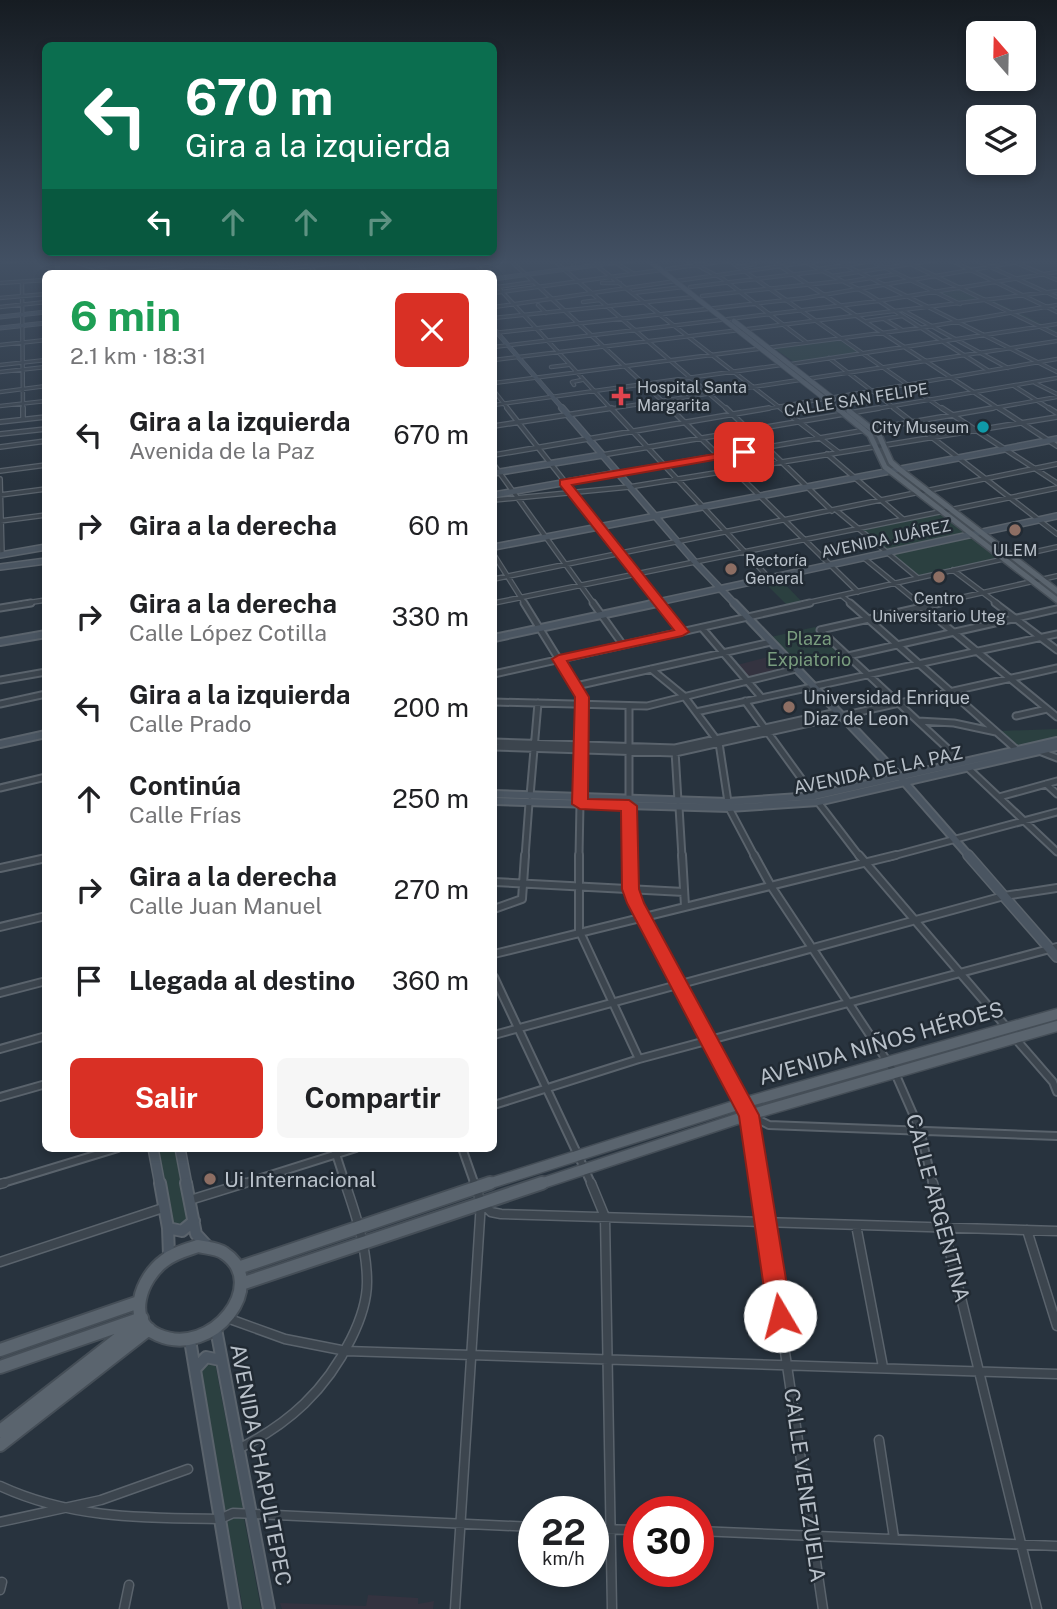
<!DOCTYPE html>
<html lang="es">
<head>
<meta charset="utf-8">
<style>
  body { margin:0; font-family:"Public Sans",sans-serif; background:#f6f6f6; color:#202124; height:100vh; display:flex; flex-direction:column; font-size:26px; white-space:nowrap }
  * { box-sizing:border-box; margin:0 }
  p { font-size:23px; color:#757577 }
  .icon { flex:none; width:38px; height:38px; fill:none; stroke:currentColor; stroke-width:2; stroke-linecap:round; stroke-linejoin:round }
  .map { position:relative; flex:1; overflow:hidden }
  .panel { position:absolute; left:42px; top:270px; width:455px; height:882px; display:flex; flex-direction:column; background:#fff; border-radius:10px; box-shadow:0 4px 10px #0003 }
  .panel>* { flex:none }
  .hud { position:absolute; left:42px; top:42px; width:455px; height:214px; border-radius:10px; box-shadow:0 4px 10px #0003; background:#0b6e4f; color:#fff; overflow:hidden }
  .needle { width:46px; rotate:340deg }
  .buttons { position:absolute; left:966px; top:21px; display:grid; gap:14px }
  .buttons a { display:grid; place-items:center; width:70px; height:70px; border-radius:10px; background:#fff; box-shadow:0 4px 10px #0003; font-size:35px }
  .speed { position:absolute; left:518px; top:1496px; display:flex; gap:14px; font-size:35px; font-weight:700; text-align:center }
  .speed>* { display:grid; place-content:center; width:91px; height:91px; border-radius:50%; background:#fff; box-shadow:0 4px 10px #0003; line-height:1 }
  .speed small { font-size:18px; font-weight:400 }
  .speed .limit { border:10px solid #d22; background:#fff; color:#111 }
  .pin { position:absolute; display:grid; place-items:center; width:60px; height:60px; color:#fff; margin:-30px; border-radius:14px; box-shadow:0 4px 10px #0006 }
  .me { position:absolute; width:77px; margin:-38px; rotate:352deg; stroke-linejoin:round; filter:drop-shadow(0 0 5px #0008) }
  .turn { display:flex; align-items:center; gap:24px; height:147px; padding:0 28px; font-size:32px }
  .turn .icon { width:91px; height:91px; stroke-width:2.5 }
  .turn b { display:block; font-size:49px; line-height:60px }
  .lanes { display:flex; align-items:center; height:66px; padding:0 28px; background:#0003; justify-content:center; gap:35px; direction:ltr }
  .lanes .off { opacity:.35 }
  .round { display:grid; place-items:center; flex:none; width:74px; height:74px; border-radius:10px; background:#f6f6f6 }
  .head { display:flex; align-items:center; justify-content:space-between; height:119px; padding:0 28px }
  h1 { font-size:42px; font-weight:700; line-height:52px; color:#1e9e55 }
  .primary-button { display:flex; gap:14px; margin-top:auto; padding:14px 28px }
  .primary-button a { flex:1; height:80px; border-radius:10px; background:#d93025; color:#fff; font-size:28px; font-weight:700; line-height:80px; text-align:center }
  .primary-button a+a { background:#f6f6f6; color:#202124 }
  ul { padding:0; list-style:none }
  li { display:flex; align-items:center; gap:21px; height:91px; padding:0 28px }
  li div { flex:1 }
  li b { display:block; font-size:26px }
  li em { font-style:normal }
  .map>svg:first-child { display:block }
</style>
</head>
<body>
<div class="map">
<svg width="1057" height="1609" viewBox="0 0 1057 1609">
  <rect width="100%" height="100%" fill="#28333e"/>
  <path fill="#343340" d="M776 655 789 668 750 678 737 665Z
    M368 1595 418 1598V1604L434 1601 433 1609H282L280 1603 366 1606Z"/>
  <path fill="#2b4040" d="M358 259H431L434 265 413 267 411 270 369 273Z
    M897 259H906L1057 331V336L983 301 960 303 938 293 957 288Z
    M838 339 860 353 794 362 774 348Z
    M942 512 968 533 884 551 857 529Z
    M973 536 1001 558 916 577 888 555Z
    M780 579 803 603 788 606 764 582Z
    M815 627 848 658 803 669 771 637Z
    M1057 729V739L1018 747 1000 731Z
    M158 1148H176L190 1223 172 1229Z
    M204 1360 215 1363 243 1509 225 1512 200 1368Z
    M234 1518H244L261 1609H243L227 1521Z"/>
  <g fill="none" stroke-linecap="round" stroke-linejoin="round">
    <g stroke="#5a636c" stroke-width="4.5">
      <path id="street-far4" d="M65 259 111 273
        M242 259 247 270
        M278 259 285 273
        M306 259 315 273
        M356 259 366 273
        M552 259 728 410
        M588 259 783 410
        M685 259 723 279 806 342
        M727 259 944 410
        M769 259 1001 410
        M799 259 868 294 989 371
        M833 259 1057 372
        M867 259 960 304
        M900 259 1057 335
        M948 259 1057 312
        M973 259 1057 297
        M1007 259 1057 280
        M510 260 672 410
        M165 261 186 259
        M0 262 30 259
        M209 262H219
        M616 263 634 274
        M475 264 484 273
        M574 265 571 261 588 259
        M87 266 129 263 281 269
        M738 267 755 264
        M280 269 357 261
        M667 269 741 259
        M819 269 886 259
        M126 273 182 267
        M245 273 264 271
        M832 276 943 259
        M845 282 897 274
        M0 283 46 280
        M22 283 23 410
        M494 283 612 410
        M602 283H620
        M497 287 533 282
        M690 287 822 271
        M494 293 661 270
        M633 293 683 287
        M702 296 842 281
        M0 298 46 294
        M583 302 600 300
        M538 305 546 313
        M0 307 46 302
        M494 307 831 259
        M904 311 1008 368
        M494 318 695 297
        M884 319 902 330
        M867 321 902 316
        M494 333 805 298 1036 259
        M0 345 46 340
        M494 347 878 301 1057 272
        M829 358 897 410
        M494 360 1057 291
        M791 364 1057 324
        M0 365 46 360
        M551 367 568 365
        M0 372 46 367
        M494 383 920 328 1057 305
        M1035 383 1057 394
        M574 385 572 382 582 380
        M1014 386 1052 410
        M494 391 509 410
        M0 392 46 386
        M494 405 781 365
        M0 406 46 401
        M601 410 1057 341
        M759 410 1057 359
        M869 410 1057 378
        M983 410 1057 397"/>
    </g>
    <g stroke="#5a636c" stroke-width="6">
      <path id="street-far3" d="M23 408V419
        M507 408 661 604
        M611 408 769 578
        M670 408 858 592
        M726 408 832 511
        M781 408 838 452
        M894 408 1057 534
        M942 408 1057 483
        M999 408 1057 446
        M1049 408 1057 413
        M0 422 46 417
        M494 426 612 408
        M0 434 46 429
        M0 447 46 441
        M827 454 903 519
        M494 455 769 408
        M602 455 879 408
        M494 465 594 604
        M759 465 769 474
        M0 471 46 465
        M618 473 993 408
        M0 479 2 555
        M0 495 46 489
        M494 500 629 487 1057 417
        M836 510 918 578
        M0 521 46 515
        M494 555 525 604
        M864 558 920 604
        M953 570 998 604
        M494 579 1057 464
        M842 596 852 604
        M494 603 1057 488
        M20 604 46 600
        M802 604 1057 547
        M932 604 1057 576"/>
    </g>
    <g stroke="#5a636c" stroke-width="9">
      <path id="street-far2" d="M524 603 582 697 579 857
        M593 603 623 645
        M659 603 682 632
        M850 603 1017 750
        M918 603 1057 717
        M995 603 1057 650
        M0 608 31 603
        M702 628 761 697
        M820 630 940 603
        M820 630 962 762
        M848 656 1057 609
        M651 669 684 696 719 743 728 802
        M494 674 810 603
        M0 680 46 672
        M576 686 771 642
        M745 701 814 796
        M494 702 647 706 796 669
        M0 704 46 694
        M629 706V799
        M696 712 1057 634
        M1016 716 1047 709
        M918 721 954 723 996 732
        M494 742 675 748 837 712
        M494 747 675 753 1057 668
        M675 751 678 801
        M1039 751 1057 758
        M968 768 1057 852
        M1046 784 1057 794
        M0 788 46 777
        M530 796 538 703
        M999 797 1057 781
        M818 802 860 857
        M629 805 630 857
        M679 807 682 857
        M729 808 755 857
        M525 857 529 803
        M889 857 1057 812"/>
    </g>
    <g stroke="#5a636c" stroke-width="10">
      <path id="street-far1" d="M579 855V930L639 1059
        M630 855V889L640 916 749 1115 761 1185
        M682 855 685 906
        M754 855 771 886 895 1073 920 1130 933 1185
        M859 855 1008 1029
        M0 868 46 858
        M494 882 684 892
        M494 909 522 899 525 855
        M0 927 46 916
        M494 954 896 855
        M494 977 592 1185
        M0 993 46 981
        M494 1035 1004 896 1057 888
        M1014 1037 1053 1082 1057 1092
        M0 1049 46 1036
        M0 1097 46 1084
        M494 1105 639 1059 1057 947
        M749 1115 769 1125 1057 1136
        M334 1148 346 1185
        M462 1148 475 1185
        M0 1184 118 1148
        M239 1185 356 1148"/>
    </g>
    <g stroke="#5a636c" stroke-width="11">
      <path id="street" d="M591 1183 605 1217 612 1609
        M760 1183 823 1609
        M933 1183 1037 1609
        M0 1184 4 1183
        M190 1200 245 1183
        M483 1204 491 1212 501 1214 1057 1231
        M856 1225 883 1367
        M1027 1230 1057 1326
        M0 1262 163 1208
        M227 1318 285 1339 346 1351 1057 1374
        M879 1440 894 1538
        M238 1449C289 1424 326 1390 351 1339 360 1321 367 1303 367 1282 367 1248 356 1215 345 1183
        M0 1486C71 1519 144 1518 220 1519L233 1513 534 1527
        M0 1522 101 1500 188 1469
        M593 1529 639 1530
        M698 1531 1057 1546
        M0 1590 2 1582
        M124 1609 129 1585
        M455 1609 481 1202 474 1183"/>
    </g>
    <g stroke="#5a636c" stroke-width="5">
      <path id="secondary-far4" d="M57 259 58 273
        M439 259 448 273
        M393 273 517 259
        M494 279 641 259
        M0 317 46 312
        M0 328 46 323
        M494 329 564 410"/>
    </g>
    <g stroke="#5a636c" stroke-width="8">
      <path id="secondary-far3" d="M562 408 694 561 735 604
        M494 473 602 455
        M494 495 618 473
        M494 547 1057 439
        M0 555 46 547
        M0 567 46 561
        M649 604 1057 516"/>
    </g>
    <g stroke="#5a636c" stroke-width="10">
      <path id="secondary-far2" d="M734 603 899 776 970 857
        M494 638 657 603
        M0 642 46 634
        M0 744 46 734
        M494 794 728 802 814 796 1057 741
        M494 801 729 808 818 802 1057 747"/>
    </g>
    <g stroke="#5a636c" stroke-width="12">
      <path id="secondary-far1" d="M968 855 1057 957
        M153 1148 160 1185
        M180 1148 187 1185"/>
    </g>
    <g stroke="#5a636c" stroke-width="14">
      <path id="secondary" d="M160 1183 168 1228 169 1255
        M186 1183 196 1234 207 1246
        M168 1228 182 1231 194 1221
        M216 1329 269 1609
        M190 1340 235 1609
        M196 1368 206 1357 220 1360"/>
    </g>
    <g stroke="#454e57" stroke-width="6">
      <path id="primary-far3" d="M647 259 839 410
        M734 321 834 399"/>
    </g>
    <g stroke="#454e57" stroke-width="8">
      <path id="primary-far2" d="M837 408 870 435 885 467 1057 600
        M849 411 879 435 891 462 899 469 1057 591"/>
    </g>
    <g stroke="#454e57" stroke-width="13">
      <path id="primary-far1" d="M485 1185 747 1102 1057 1014
        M537 1185 749 1115 1057 1026"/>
    </g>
    <g stroke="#454e57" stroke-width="16">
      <path id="primary" d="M198 1246C206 1248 217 1248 224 1253 270 1283 213 1359 158 1335 125 1321 141 1278 164 1261 174 1253 186 1250 198 1246Z
        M238 1268 490 1183
        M241 1284 542 1183
        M0 1350 139 1302
        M0 1367 142 1318
        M0 1431 142 1320
        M0 1445 149 1329"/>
    </g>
    <use href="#street-far4" stroke="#3c454e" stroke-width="2.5"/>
    <use href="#street-far3" stroke="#3c454e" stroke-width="3.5"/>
    <use href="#street-far2" stroke="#3c454e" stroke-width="5"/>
    <use href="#street-far1" stroke="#3c454e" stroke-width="6"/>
    <use href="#street" stroke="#3c454e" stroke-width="8"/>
    <use href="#secondary-far4" stroke="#4a5561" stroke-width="3.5"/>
    <use href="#secondary-far3" stroke="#4a5561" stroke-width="5"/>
    <use href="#secondary-far2" stroke="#4a5561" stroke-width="6"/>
    <use href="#secondary-far1" stroke="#4a5561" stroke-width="9"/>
    <use href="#secondary" stroke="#4a5561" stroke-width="10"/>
    <use href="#primary-far3" stroke="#5a646e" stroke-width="4.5"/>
    <use href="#primary-far2" stroke="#5a646e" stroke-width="5"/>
    <use href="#primary-far1" stroke="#5a646e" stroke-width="10"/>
    <use href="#primary" stroke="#5a646e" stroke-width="12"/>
  </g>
  <linearGradient id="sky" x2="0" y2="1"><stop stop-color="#161c22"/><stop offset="0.54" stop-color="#425063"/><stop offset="1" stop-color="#425063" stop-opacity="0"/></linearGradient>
  <rect width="1057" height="484" fill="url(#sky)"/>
  <path fill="#d93025" stroke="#8d1f18" stroke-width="2" d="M744 449H748V454L572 485 689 632 682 636 567 661 589 697 588 799 629 800 637 806 639 889 644 903 759 1115 792 1316 789 1324 780 1328 772 1324 768 1316 739 1116 627 903 622 889 621 811 580 809 572 804 575 697 552 659 559 655 674 630 560 485V480Z"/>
  <path fill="#e0444e" stroke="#212a33" stroke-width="2.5" d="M617.5 385.5h7v7h7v7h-7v7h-7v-7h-7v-7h7z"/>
  <circle fill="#0f9aa8" stroke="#212a33" stroke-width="2.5" cx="983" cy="427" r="7"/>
  <g fill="#8d6e63" stroke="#212a33" stroke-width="2.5">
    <circle cx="1015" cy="530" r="7"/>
    <circle cx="731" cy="569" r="7"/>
    <circle cx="939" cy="577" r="7"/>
    <circle cx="789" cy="707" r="7"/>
    <circle cx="210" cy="1179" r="7"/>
  </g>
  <g text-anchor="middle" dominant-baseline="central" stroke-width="5" stroke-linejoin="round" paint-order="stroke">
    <g font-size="16" fill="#b8c0c9" stroke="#212a33" text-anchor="start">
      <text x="637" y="387">Hospital Santa<tspan x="637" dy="18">Margarita</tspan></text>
      <text x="969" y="427" text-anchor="end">City Museum</text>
      <text x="1015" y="550" text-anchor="middle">ULEM</text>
      <text x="745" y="560">Rectoría<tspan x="745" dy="18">General</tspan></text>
      <text x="939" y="598" text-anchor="middle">Centro<tspan x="939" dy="18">Universitario Uteg</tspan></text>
    </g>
    <g font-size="16" fill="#b8c0c9" stroke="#212a33">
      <text transform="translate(856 400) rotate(-9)">CALLE SAN FELIPE</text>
      <text transform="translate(886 539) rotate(-12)">AVENIDA JUÁREZ</text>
    </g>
    <g font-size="18" fill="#799c7e" stroke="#212a33">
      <text x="809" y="638">Plaza<tspan x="809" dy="21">Expiatorio</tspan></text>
    </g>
    <g font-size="18" fill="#b8c0c9" stroke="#212a33" text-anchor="start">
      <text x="803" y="697">Universidad Enrique<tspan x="803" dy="21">Diaz de Leon</tspan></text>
    </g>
    <g font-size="18" fill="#b8c0c9" stroke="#212a33">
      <text transform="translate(878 770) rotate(-12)">AVENIDA DE LA PAZ</text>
    </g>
    <g font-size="21" fill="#b8c0c9" stroke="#212a33">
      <text transform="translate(881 1043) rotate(-16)">AVENIDA NIÑOS HÉROES</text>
      <text transform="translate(938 1208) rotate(75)">CALLE ARGENTINA</text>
      <text transform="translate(261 1465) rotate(79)">AVENIDA CHAPULTEPEC</text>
      <text transform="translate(805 1485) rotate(82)">CALLE VENEZUELA</text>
    </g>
    <g font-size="21" fill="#b8c0c9" stroke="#212a33" text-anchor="start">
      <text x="224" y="1179">Ui Internacional</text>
    </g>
  </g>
</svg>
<div class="buttons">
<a><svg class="needle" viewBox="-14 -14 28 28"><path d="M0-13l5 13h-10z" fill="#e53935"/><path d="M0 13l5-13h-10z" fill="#757577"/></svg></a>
<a><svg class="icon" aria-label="layers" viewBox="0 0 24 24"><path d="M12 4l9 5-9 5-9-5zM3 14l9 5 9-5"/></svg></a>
</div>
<div class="speed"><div>22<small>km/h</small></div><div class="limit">30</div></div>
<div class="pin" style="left:744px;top:452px;background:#d93025"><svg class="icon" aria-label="arrive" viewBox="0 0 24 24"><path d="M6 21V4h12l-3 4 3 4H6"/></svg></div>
<svg class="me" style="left:780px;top:1316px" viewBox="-20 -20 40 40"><circle r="19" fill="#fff"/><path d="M0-13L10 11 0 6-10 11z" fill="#d93025"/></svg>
<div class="hud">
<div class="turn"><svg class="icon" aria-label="left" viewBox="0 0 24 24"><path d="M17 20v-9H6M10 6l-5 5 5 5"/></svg><div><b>670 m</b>Gira a la izquierda</div></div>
<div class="lanes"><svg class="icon" aria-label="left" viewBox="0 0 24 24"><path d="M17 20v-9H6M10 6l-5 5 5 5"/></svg><svg class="icon off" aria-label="ahead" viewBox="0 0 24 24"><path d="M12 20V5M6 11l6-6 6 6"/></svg><svg class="icon off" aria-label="ahead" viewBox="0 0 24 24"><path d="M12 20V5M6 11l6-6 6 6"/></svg><svg class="icon off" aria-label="right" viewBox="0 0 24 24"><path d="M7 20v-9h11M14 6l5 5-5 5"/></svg></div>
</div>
<section class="panel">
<div class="head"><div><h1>6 min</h1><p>2.1 km · 18:31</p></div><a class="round" style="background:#d93025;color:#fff"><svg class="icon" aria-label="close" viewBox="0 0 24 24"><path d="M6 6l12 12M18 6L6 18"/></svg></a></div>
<ul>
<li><svg class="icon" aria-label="left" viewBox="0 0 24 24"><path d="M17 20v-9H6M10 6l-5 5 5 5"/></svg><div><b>Gira a la izquierda</b><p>Avenida de la Paz</p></div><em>670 m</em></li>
<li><svg class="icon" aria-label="right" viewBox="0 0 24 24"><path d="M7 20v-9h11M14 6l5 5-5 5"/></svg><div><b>Gira a la derecha</b></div><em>60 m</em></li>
<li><svg class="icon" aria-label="right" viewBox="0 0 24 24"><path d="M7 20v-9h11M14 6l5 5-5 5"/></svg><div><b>Gira a la derecha</b><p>Calle López Cotilla</p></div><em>330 m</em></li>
<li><svg class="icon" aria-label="left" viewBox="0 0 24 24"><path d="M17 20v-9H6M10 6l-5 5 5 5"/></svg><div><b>Gira a la izquierda</b><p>Calle Prado</p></div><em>200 m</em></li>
<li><svg class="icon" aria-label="ahead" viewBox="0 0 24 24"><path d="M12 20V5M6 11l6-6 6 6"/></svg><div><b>Continúa</b><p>Calle Frías</p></div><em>250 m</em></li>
<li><svg class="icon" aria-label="right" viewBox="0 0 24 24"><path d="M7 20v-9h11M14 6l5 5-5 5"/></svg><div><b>Gira a la derecha</b><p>Calle Juan Manuel</p></div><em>270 m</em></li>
<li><svg class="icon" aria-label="arrive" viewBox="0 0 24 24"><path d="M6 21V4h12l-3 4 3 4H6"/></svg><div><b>Llegada al destino</b></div><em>360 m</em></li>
</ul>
<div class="primary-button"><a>Salir</a><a>Compartir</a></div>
</section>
</div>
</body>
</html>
